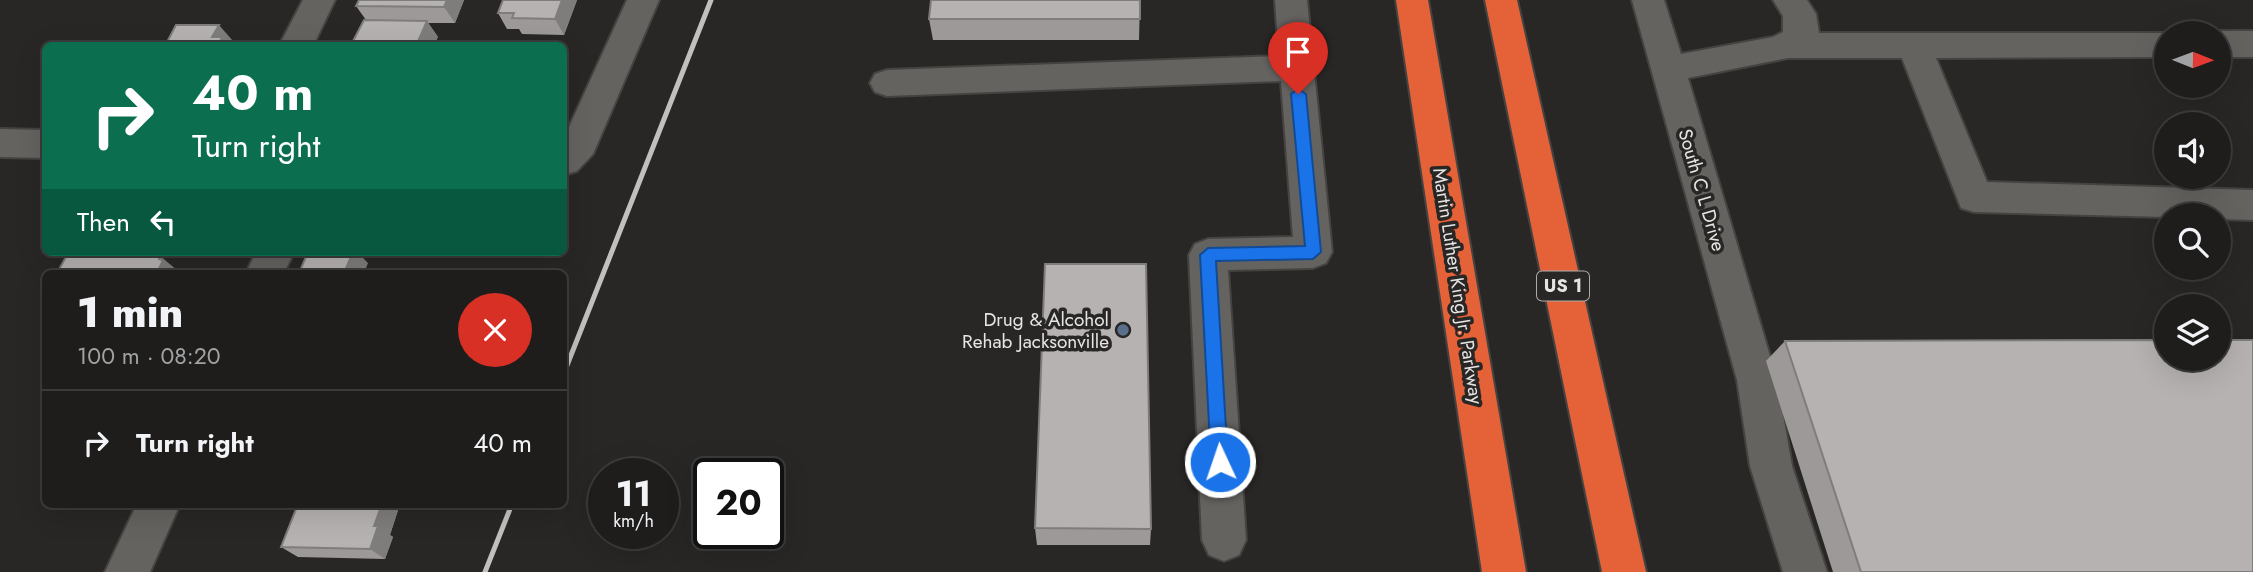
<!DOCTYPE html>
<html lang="en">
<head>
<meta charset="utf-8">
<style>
  body { margin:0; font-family:Jost,sans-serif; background:#272625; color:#f1f3f6; height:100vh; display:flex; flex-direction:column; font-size:26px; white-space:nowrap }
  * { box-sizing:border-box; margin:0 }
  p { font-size:23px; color:#a1a2a3 }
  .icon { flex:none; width:38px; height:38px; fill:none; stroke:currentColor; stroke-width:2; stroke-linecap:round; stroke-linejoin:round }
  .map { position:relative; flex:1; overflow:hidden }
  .drawer { position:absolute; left:42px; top:270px; width:525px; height:238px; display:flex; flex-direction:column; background:#1f1d1c; border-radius:10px; box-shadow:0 7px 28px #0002,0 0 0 2px #3c3b3b }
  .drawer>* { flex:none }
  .guide { position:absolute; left:42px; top:42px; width:525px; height:214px; border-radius:10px; box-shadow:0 7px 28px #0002,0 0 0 2px #3c3b3b; background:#0b6e4f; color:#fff; overflow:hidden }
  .needle { width:46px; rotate:91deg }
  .fabs { position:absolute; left:2154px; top:21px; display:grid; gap:14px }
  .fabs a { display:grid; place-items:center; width:77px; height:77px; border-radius:50%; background:#1f1d1c; box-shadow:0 7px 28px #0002,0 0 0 2px #3c3b3b; font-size:35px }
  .speed { position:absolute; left:588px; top:458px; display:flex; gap:14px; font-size:35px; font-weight:700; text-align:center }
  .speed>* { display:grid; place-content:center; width:91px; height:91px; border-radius:50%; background:#1f1d1c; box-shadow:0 7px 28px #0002,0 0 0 2px #3c3b3b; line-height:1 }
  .speed small { font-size:18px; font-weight:400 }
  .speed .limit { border:4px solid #111; border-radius:10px; background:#fff; color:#111 }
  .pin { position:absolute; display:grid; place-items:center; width:60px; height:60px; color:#fff; margin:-72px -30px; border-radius:50% 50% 50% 0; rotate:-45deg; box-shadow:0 0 7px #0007 }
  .pin .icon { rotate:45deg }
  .me { position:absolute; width:77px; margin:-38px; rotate:357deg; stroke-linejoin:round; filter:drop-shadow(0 0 5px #0008) }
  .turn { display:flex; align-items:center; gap:24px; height:147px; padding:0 35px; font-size:32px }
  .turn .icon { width:91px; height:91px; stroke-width:2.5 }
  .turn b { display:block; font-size:49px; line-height:60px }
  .then { display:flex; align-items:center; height:66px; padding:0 35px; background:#0003; gap:14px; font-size:26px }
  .round { display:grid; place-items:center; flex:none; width:74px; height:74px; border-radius:37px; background:#272625 }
  .headline { display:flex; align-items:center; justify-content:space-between; height:119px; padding:0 35px }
  h1 { font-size:42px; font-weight:800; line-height:52px }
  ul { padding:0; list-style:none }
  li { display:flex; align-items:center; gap:21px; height:105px; padding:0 35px; border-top:2px solid #3c3b3b }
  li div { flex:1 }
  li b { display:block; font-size:26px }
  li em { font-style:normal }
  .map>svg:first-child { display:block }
</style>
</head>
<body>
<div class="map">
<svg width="2253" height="572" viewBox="0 0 2253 572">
  <rect width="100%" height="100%" fill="#292725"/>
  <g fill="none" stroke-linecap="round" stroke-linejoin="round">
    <g stroke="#454341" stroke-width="4">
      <path id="minor" d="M303 0H335L313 46H279Z
        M627 0H659L593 154 577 171 564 175V138Z
        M1275 0H1307L1332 252 1326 263 1313 268 1228 270 1246 540 1239 555 1224 561 1209 555 1202 540 1189 255 1195 244 1208 239 1293 237 1281 81 887 96 875 92 870 83 875 74 887 70 1279 56Z
        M1632 0H1664L1681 54 1773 37 1783 32V16L1773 0H1807L1816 14 1819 33H2172H2166V57L1936 58 1987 182 2253 190V220L2219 219V215L2166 217 1974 212 1961 208 1902 58H1788L1688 78 1777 380 1792 466 1827 572H1783L1750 466 1737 380Z
        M2219 31H2253V57H2219V33H2213Z
        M0 129 46 130V158L0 157Z
        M256 252H294L284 273H246Z
        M137 504H180L150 572H105Z"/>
    </g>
    <g stroke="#454341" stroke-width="4">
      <path id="highway" d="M1396 0H1428L1526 572H1482Z
        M1485 0H1517L1646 572H1602Z"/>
    </g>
    <use href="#minor" fill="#656360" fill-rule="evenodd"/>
    <use href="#highway" fill="#e56137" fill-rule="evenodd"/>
    <path stroke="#c2c0bf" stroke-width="5" d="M564 373 711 0
      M485 572 512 504"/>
  </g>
  <path fill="#9d9998" d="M464 0 455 23H428L438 37 351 45 366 20 356 6Z
    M577 0 564 35 522 34 519 29H507L498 13Z
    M1140 0 1139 40H933L929 19Z
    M1785 341 2253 572H1833L1766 361Z
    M289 504H400L390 535 393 537 385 559 298 557 281 547 296 509Z
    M1035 528 1151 529 1150 545H1037Z"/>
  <path fill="#7f7d7c" d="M447 0H464L455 23 444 7Z
    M562 0H577L564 35 555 19Z
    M427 21 438 37 434 46H416Z
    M219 25 233 41 230 46H218L212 37Z
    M353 252H357L368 263 364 273H344Z
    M160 256 177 270 180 273H157Z
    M382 504H400L390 535 393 537 385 559 370 549 374 526Z"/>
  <path fill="#b6b2b1" stroke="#7f7d7c" stroke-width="2" d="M359 0H447L444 7 356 6Z
    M503 0H562L555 19 512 18 514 13H498Z
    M931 0H1140V19H929Z
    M364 20 427 21 416 46H341L342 45H351Z
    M176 25H219L212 37H222L218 46H165Z
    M308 252H353L344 273H299Z
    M160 256 159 259 163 260 157 273H57L66 257Z
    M1045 264H1146L1151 529 1035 528Z
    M2166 340V359H2219V340H2253V572H1861L1785 341Z
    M298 504H382L374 526H378L370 549 281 547Z"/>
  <path fill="#1a73e8" stroke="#114b97" stroke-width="2" d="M1298 89 1306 94 1321 252 1313 259 1216 261 1228 462 1220 470 1211 462 1200 255 1208 248 1305 246 1291 94Z"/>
  <circle fill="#5c6f8a" stroke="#292725" stroke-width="2.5" cx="1123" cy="330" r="7"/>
  <g text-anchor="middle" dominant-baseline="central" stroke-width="7" stroke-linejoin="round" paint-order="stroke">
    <rect fill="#292725" stroke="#adacab" stroke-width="2" x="1537" y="271.5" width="52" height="29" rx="5"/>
    <g font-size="18" font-weight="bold" fill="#e6e5e4">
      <text x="1563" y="286">US 1</text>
    </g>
    <g font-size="19" fill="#e6e5e4" stroke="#292725">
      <text transform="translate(1702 190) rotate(74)">South C L Drive</text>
      <text transform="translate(1458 286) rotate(81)">Martin Luther King Jr. Parkway</text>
    </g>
    <g font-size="19" fill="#e6e5e4" stroke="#292725" text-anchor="end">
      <text x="1109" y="319">Drug &amp; Alcohol<tspan x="1109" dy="22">Rehab Jacksonville</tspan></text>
    </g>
  </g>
</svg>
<div class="fabs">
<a><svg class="needle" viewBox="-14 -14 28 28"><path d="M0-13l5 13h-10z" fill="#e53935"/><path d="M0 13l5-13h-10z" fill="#a1a2a3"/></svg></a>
<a><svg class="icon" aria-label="sound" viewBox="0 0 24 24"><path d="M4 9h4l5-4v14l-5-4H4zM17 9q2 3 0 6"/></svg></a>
<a><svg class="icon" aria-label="search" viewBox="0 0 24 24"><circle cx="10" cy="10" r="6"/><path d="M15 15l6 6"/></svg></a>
<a><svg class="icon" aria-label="layers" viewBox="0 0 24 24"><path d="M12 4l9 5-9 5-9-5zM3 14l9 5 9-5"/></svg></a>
</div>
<div class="speed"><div>11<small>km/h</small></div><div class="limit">20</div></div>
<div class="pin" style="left:1298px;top:94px;background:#d93025"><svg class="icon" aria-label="arrive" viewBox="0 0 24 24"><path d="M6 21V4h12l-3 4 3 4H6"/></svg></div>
<svg class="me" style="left:1220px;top:462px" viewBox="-20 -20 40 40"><circle r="17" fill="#1a73e8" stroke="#fff" stroke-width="3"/><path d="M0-11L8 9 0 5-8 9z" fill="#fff"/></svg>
<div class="guide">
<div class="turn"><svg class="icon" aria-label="right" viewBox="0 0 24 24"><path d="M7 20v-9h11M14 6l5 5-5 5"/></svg><div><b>40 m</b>Turn right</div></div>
<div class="then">Then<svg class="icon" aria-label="left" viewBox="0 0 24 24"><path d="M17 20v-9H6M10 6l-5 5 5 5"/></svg></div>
</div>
<section class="drawer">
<div class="headline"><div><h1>1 min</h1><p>100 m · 08:20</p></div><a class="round" style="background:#d93025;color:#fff"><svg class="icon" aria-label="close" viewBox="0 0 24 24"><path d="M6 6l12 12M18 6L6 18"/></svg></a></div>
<ul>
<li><svg class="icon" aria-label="right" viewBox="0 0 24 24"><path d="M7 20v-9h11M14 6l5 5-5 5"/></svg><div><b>Turn right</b></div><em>40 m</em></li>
</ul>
</section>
</div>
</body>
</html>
